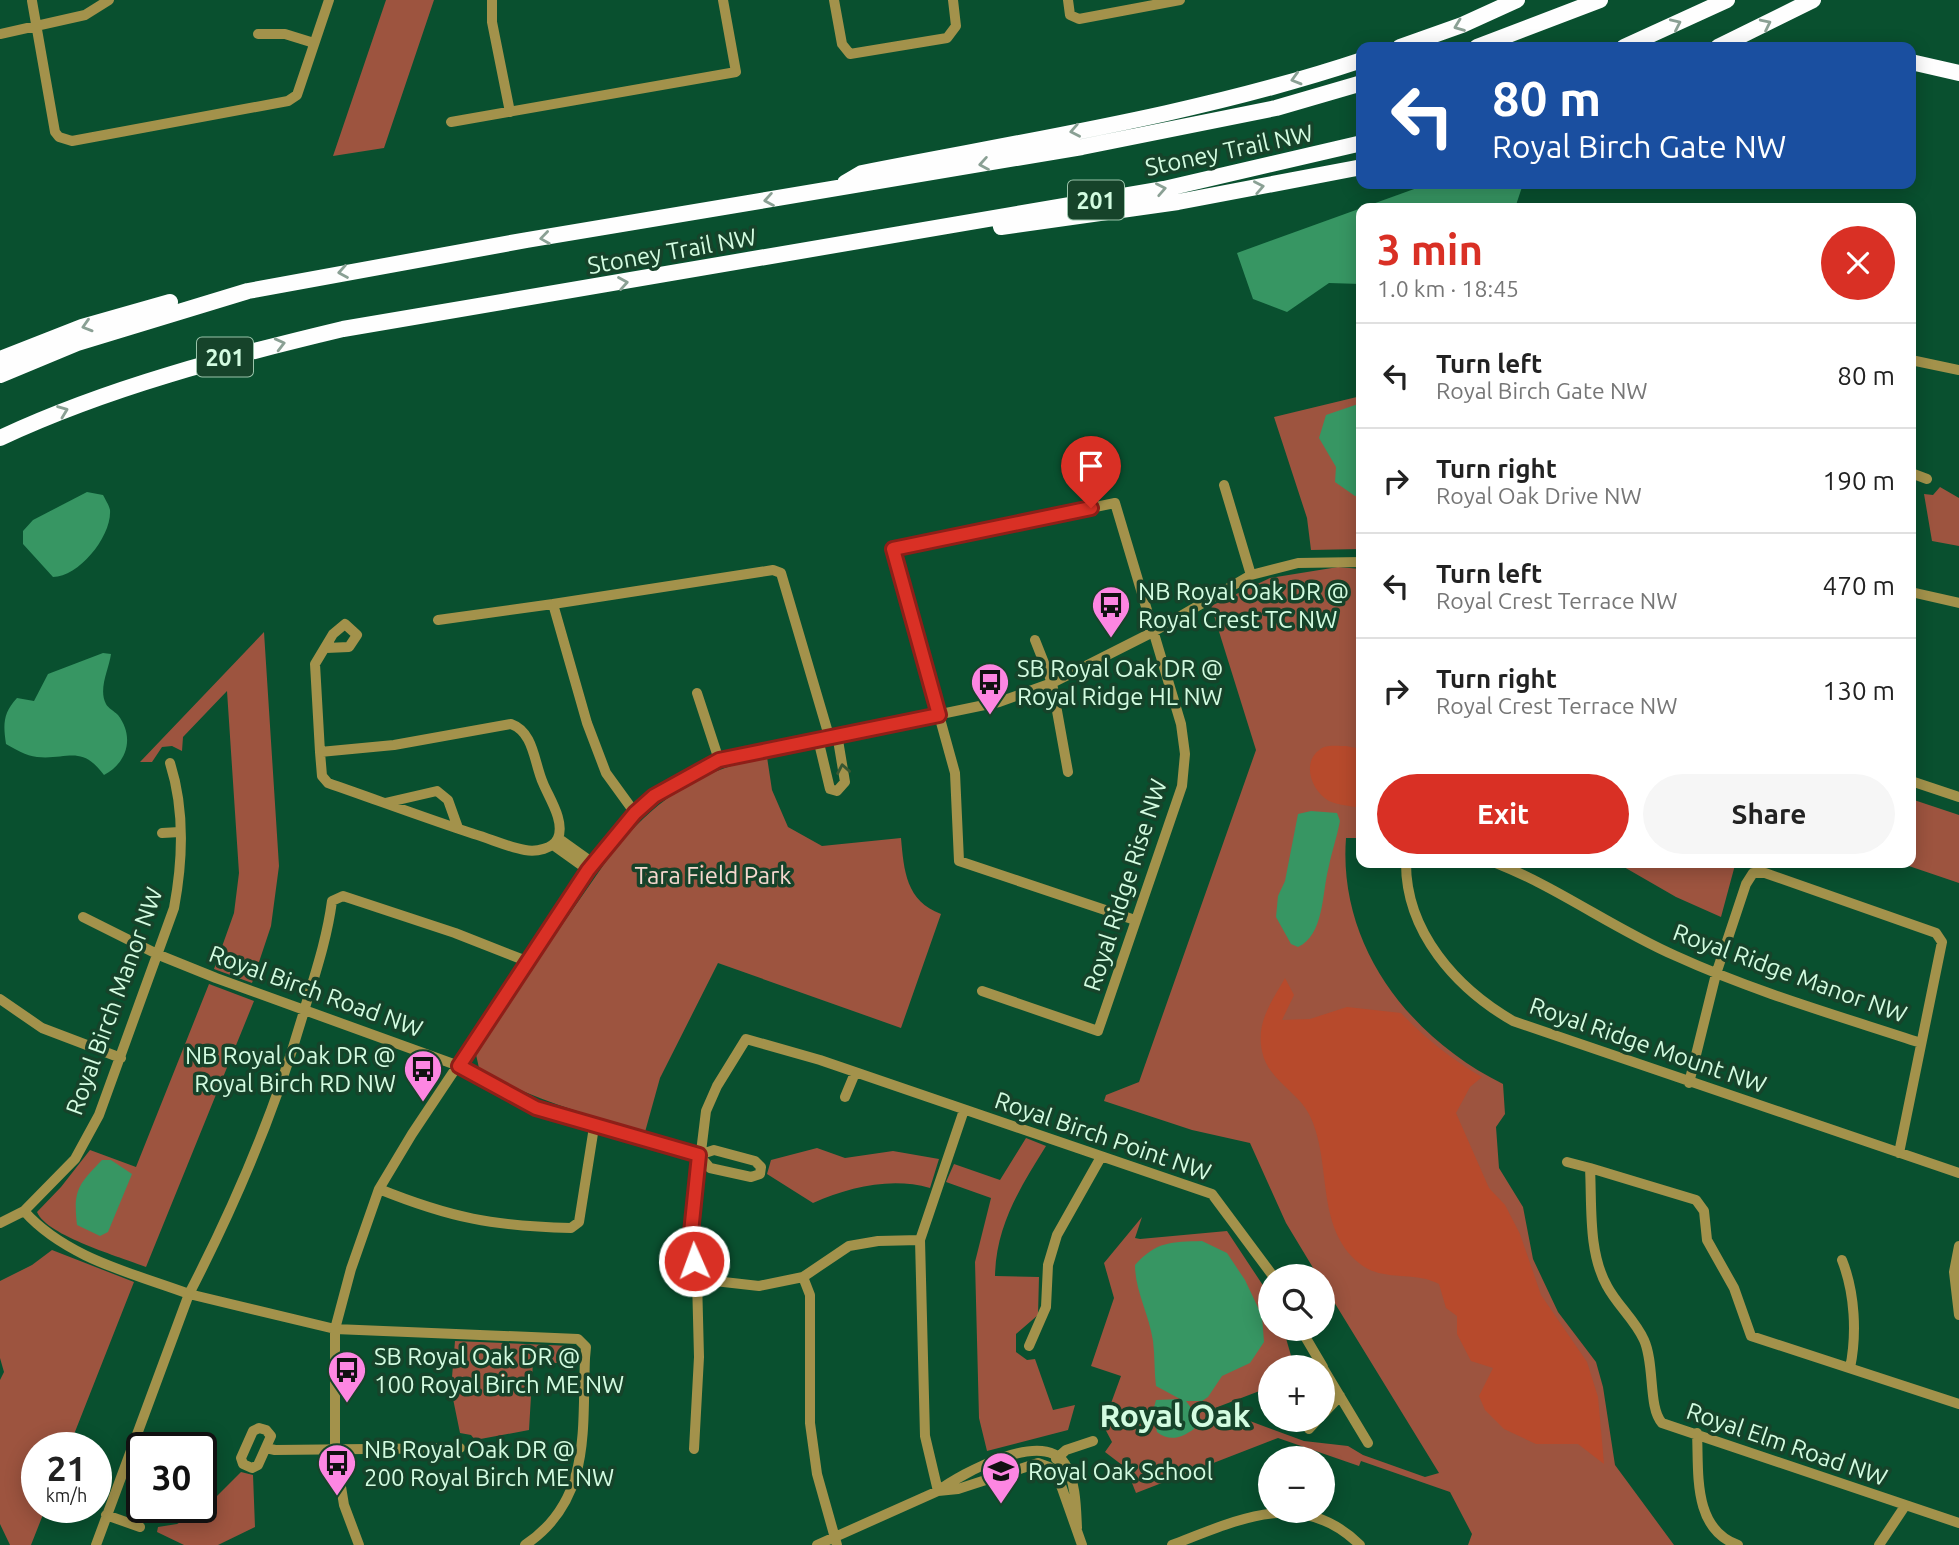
<!DOCTYPE html>
<html lang="en">
<head>
<meta charset="utf-8">
<style>
  body { margin:0; font-family:Ubuntu,sans-serif; background:#f6f6f6; color:#222; height:100vh; display:flex; flex-direction:column; font-size:26px; white-space:nowrap }
  * { box-sizing:border-box; margin:0 }
  p { font-size:23px; color:#767676 }
  .icon { flex:none; width:38px; height:38px; fill:none; stroke:currentColor; stroke-width:2; stroke-linecap:round; stroke-linejoin:round }
  .map { position:relative; flex:1; overflow:hidden }
  .details { position:absolute; left:1356px; top:203px; width:560px; height:665px; display:flex; flex-direction:column; background:#fff; border-radius:14px; box-shadow:0 4px 18px #0003 }
  .details>* { flex:none }
  .top-card { position:absolute; left:1356px; top:42px; width:560px; height:147px; border-radius:14px; box-shadow:0 4px 18px #0003; background:#1a4fa0; color:#fff; overflow:hidden }
  .controls { position:absolute; left:1258px; top:1264px; display:grid; gap:14px }
  .controls a { display:grid; place-items:center; width:77px; height:77px; border-radius:50%; background:#fff; box-shadow:0 4px 18px #0003; font-size:35px }
  .speed { position:absolute; left:21px; top:1432px; display:flex; gap:14px; font-size:35px; font-weight:700; text-align:center }
  .speed>* { display:grid; place-content:center; width:91px; height:91px; border-radius:50%; background:#fff; box-shadow:0 4px 18px #0003; line-height:1 }
  .speed small { font-size:18px; font-weight:400 }
  .speed .limit { border:4px solid #111; border-radius:10px; background:#fff; color:#111 }
  .pin { position:absolute; display:grid; place-items:center; width:60px; height:60px; color:#fff; margin:-72px -30px; border-radius:50% 50% 50% 0; rotate:-45deg; box-shadow:0 0 7px #0007 }
  .pin .icon { rotate:45deg }
  .me { position:absolute; width:77px; margin:-38px; rotate:358deg; stroke-linejoin:round; filter:drop-shadow(0 0 5px #0008) }
  .turn { display:flex; align-items:center; gap:24px; height:147px; padding:0 21px; font-size:32px }
  .turn .icon { width:91px; height:91px; stroke-width:2.5 }
  .turn b { display:block; font-size:49px; line-height:60px }
  .round { display:grid; place-items:center; flex:none; width:74px; height:74px; border-radius:37px; background:#f6f6f6 }
  .head { display:flex; align-items:center; justify-content:space-between; height:119px; padding:0 21px }
  h1 { font-size:42px; font-weight:700; line-height:52px; color:#d93025 }
  .button { display:flex; gap:14px; margin-top:auto; padding:14px 21px }
  .button a { flex:1; height:80px; border-radius:42px; background:#d93025; color:#fff; font-size:28px; font-weight:700; line-height:80px; text-align:center }
  .button a+a { background:#f6f6f6; color:#222 }
  ul { padding:0; list-style:none }
  li { display:flex; align-items:center; gap:21px; height:105px; padding:0 21px; border-top:2px solid #e0e0e0 }
  li div { flex:1 }
  li b { display:block; font-size:26px }
  li em { font-style:normal }
  .map>svg:first-child { display:block }
</style>
</head>
<body>
<div class="map">
<svg width="1959" height="1545" viewBox="0 0 1959 1545">
  <rect width="100%" height="100%" fill="#09502f"/>
  <path fill="#9d543f" d="M386 0H434L384 148 333 156Z
    M1361 396V549L1311 550 1307 518 1274 417Z
    M1940 487 1959 498V546L1932 541 1924 494 1933 495Z
    M1338 567 1361 569 1362 717 1358 740 1362 742 1361 838H1346C1338 946 1410 1038 1503 1084L1505 1114 1496 1127 1499 1168 1523 1207 1533 1259 1558 1312 1596 1362 1603 1387 1615 1465 1674 1545H1468L1472 1534 1450 1492 1361 1461 1359 1466 1278 1438 1136 1493 1126 1468 1105 1452 1112 1442 1103 1425 1121 1376 1091 1366 1114 1298 1104 1263 1142 1217 1135 1238 1140 1239 1227 1231 1270 1296V1328H1283L1292 1359 1291 1367H1270V1387L1215 1408 1304 1441 1348 1446 1363 1455 1425 1477 1439 1473 1323 1284V1276H1318L1286 1223 1250 1143 1192 1130 1104 1101 1106 1095 1139 1082 1256 750 1211 606 1270 578Z
    M264 632 279 866 271 926 252 983 214 969 234 913 239 873 227 691 183 737 182 751 172 746 162 747 152 762H140Z
    M767 757 772 790 788 827 822 846 901 838C904 871 906 901 941 914L901 1028 718 963 660 1078 645 1132C588 1114 529 1100 479 1068L475 1050 614 850C659 797 699 770 767 757Z
    M1911 799 1959 815V883L1900 863H1911Z
    M1617 863H1734L1735 865 1721 917 1676 897Z
    M209 984 254 1001 146 1267C121 1257 47 1236 37 1212L61 1187 90 1150 136 1167Z
    M1026 1138 1046 1146C1020 1188 996 1225 995 1276L1039 1277 1038 1315 1016 1334V1352L1027 1360 1035 1359 1053 1410 1075 1405 1068 1430 987 1451 979 1418 975 1262 991 1198 946 1182 954 1164 1000 1180Z
    M817 1148 845 1158 893 1151 939 1159 930 1188C891 1177 850 1187 813 1203L767 1174 771 1160Z
    M52 1250 134 1282 69 1447H37V1507H46L31 1545H10L0 1524V1380L4 1372 0 1358V1281L32 1265Z
    M455 1341 571 1346 578 1355V1364L533 1362 529 1430 475 1440 471 1435 460 1433 451 1389Z
    M241 1472 253 1475 255 1527 218 1545H184L157 1532 158 1527 177 1524 204 1509Z"/>
  <path fill="#b74a2c" d="M1346 746 1361 749V808C1352 806 1337 805 1329 801 1310 790 1300 759 1324 747 1330 745 1340 746 1346 746Z
    M1285 978 1294 995 1282 1020 1310 1019 1347 1007 1401 1013C1426 1039 1451 1059 1482 1077L1470 1087 1456 1113 1489 1188 1505 1205 1520 1234 1541 1295 1587 1362 1598 1397 1604 1464 1578 1444H1536L1504 1429 1485 1410 1479 1396 1493 1368 1471 1361 1457 1334V1316L1446 1308 1439 1284C1413 1270 1383 1283 1359 1263 1314 1226 1333 1161 1309 1114 1297 1091 1267 1079 1262 1051 1256 1022 1271 1003 1285 978Z"/>
  <path fill="#379663" d="M1428 184H1523L1515 208H1362L1361 284 1329 283 1287 312 1253 299 1237 253Z
    M1361 403V495L1355 496 1335 482 1336 467 1319 438 1326 415Z
    M87 492 103 495C105 499 109 505 110 510 112 536 79 577 53 577L23 544V531L33 520Z
    M103 653 111 654C109 669 98 689 106 704 108 708 114 711 118 715 135 737 127 763 104 775 81 744 68 760 37 757 26 756 15 749 6 744 3 724 3 713 17 698L34 701 48 674Z
    M1311 811 1337 813 1340 821C1337 837 1331 854 1328 870 1322 894 1324 935 1298 947L1291 944 1276 917 1278 896 1285 881 1298 814Z
    M102 1160H111L132 1174 108 1232 100 1236 77 1225C73 1190 78 1185 102 1160Z
    M1202 1241 1227 1253 1245 1280 1262 1316 1264 1342 1250 1363 1222 1376 1208 1397 1202 1401H1186L1197 1416 1194 1429C1181 1438 1170 1442 1157 1432L1153 1411 1156 1400 1180 1399 1156 1386C1154 1371 1155 1356 1153 1341 1149 1314 1135 1291 1135 1265 1157 1241 1171 1242 1202 1241Z"/>
  <g fill="none" stroke-linecap="round" stroke-linejoin="round">
    <path stroke="#a3924b" stroke-width="10" d="M492 0V22L510 112
      M834 0 842 44 850 54 947 38 956 26 953 0
      M1068 0 1070 15 1079 19 1180 0
      M32 1 55 132 59 137 72 141 288 101 297 95 329 0
      M0 34 85 15 109 0
      M258 34H285L314 43
      M451 122 736 72 723 0
      M1911 360 1959 370
      M1911 473 1927 479
      M1224 485 1251 575
      M1911 592 1959 603
      M438 620 553 604
      M1035 640 1052 683 1068 772
      M697 693 719 760
      M511 724C534 732 534 763 543 783 549 798 565 821 558 838 553 849 536 852 525 850 508 847 491 839 474 834 425 818 377 800 328 783L322 776 320 752 394 745Z
      M818 739 830 789 837 791 845 782 837 734
      M320 752 315 664 333 634 345 624 357 635 349 647 326 648
      M170 763C185 810 183 860 174 908L99 1115 75 1159 24 1211C66 1258 132 1273 189 1294 236 1203 276 1109 304 1011 315 974 327 939 332 901L343 896 455 933 529 962
      M1911 781 1959 797
      M385 803 437 791 448 800 458 828
      M635 813 606 773 587 723 553 604 773 570 781 573 829 736
      M162 833 180 832
      M558 838 593 863
      M553 845 588 870
      M1406 863C1406 932 1456 988 1513 1021L1959 1173
      M1496 863C1559 888 1614 929 1676 956 1755 992 1839 1016 1921 1043
      M83 917 159 955 216 978 459 1066 536 1108 699 1155
      M982 991 1098 1031 1182 786 1185 754 1181 724 1115 503 893 549 955 773 959 861 1135 920
      M0 999 42 1028 121 1058
      M1689 1083 1716 974 1746 884 1753 873H1765L1936 933 1942 942 1899 1153
      M845 1097 855 1073
      M964 1110 920 1240 878 1241 849 1246 803 1277 759 1286 697 1279 690 1242 706 1111 717 1086 746 1039 820 1060 1212 1194 1273 1276
      M714 1150 755 1161 761 1167 760 1174 751 1177 710 1168 699 1155Z
      M1567 1162 1590 1168
      M379 1189C451 1218 493 1226 571 1228L579 1222 594 1127
      M0 1223 24 1211
      M920 1240 925 1436 938 1491
      M1959 1246 1954 1272 1959 1315
      M1842 1260C1855 1293 1857 1334 1850 1368
      M803 1277 810 1295V1423L817 1474 837 1545
      M1300 1328 1323 1367
      M1029 1346 1046 1307 1048 1265 1057 1235 1101 1157
      M1323 1368 1368 1443
      M1959 1404 1751 1336 1734 1288 1707 1240 1704 1211 1696 1200 1590 1168C1592 1206 1588 1252 1607 1286 1617 1305 1635 1320 1644 1340 1655 1364 1648 1408 1662 1423L1959 1523
      M1323 1414 1340 1396
      M259 1428 266 1430 271 1436 258 1465 252 1468 243 1464 241 1458 253 1431Z
      M1309 1429 1318 1419
      M1697 1433C1699 1472 1692 1529 1738 1545
      M266 1448 275 1450 460 1448
      M694 1449 699 1357 697 1279
      M1056 1459 1066 1450 1093 1441
      M938 1491 958 1489 1038 1463 1049 1467 1057 1474 1082 1545
      M106 1515 140 1527
      M96 1545 189 1294 335 1329 578 1339 586 1347 585 1358C582 1430 592 1500 525 1545
      M359 1545 344 1505 335 1450V1329L351 1269 379 1189 412 1134 588 870 635 813 654 796 719 760 999 702 1052 683 1153 632 1251 575 1298 563 1362 562
      M817 1545 938 1491C962 1473 1043 1429 1065 1464 1076 1482 1076 1508 1077 1528
      M1172 1545C1238 1520 1301 1487 1360 1545
      M1879 1545 1905 1506"/>
    <path stroke="#fefefe" stroke-width="16" d="M1400 47 1462 25 1517 0
      M1477 47 1600 0
      M1624 47 1727 0
      M1718 47 1813 0
      M1911 62 1959 73
      M845 183 862 173C1029 140 1200 114 1362 60
      M1001 227 1178 202 1362 167
      M0 359 82 327 170 302
      M0 375 77 343 248 291 527 240 1082 147 1276 108 1362 83
      M0 438C109 387 226 357 343 329L1164 189 1362 143"/>
  </g>
  <defs><path id="oneway-chevron" d="M-2-3.5L2.5 0L-2 3.5" fill="none" stroke-width="1.6" stroke-linecap="round" stroke-linejoin="round" transform="scale(1.75)"/></defs>
  <g stroke="#8aa094">
    <use href="#oneway-chevron" transform="translate(1676 24) rotate(-25)"/>
    <use href="#oneway-chevron" transform="translate(1766 24) rotate(-26)"/>
    <use href="#oneway-chevron" transform="translate(1459 26) rotate(159)"/>
    <use href="#oneway-chevron" transform="translate(1296 79) rotate(164)"/>
    <use href="#oneway-chevron" transform="translate(1075 131) rotate(169)"/>
    <use href="#oneway-chevron" transform="translate(984 164) rotate(170)"/>
    <use href="#oneway-chevron" transform="translate(1259 187) rotate(-11)"/>
    <use href="#oneway-chevron" transform="translate(1161 189) rotate(-11)"/>
    <use href="#oneway-chevron" transform="translate(769 200) rotate(170)"/>
    <use href="#oneway-chevron" transform="translate(545 238) rotate(172)"/>
    <use href="#oneway-chevron" transform="translate(343 272) rotate(170)"/>
    <use href="#oneway-chevron" transform="translate(623 283) rotate(-10)"/>
    <use href="#oneway-chevron" transform="translate(87 326) rotate(163)"/>
    <use href="#oneway-chevron" transform="translate(280 344) rotate(-14)"/>
    <use href="#oneway-chevron" transform="translate(63 411) rotate(-21)"/>
  </g>
  <use stroke="#395732" href="#oneway-chevron" transform="translate(843 769) rotate(-100)"/>
  <g fill="none" stroke-linecap="round" stroke-linejoin="round">
    <g stroke="#8d1f18" stroke-width="18">
      <path id="route" d="M694 1261 690 1242 699 1155 536 1108 459 1066 588 870 635 813 654 796 719 760 939 715 893 549 1091 508"/>
    </g>
    <use href="#route" stroke="#d93025" stroke-width="12"/>
  </g>
  <defs>
    <g id="bus-pin" transform="scale(2.0125)"><path d="M0 17L-7.5 6A9.5 9.5 0 1 1 7.5 6Z" fill="#fd86e2" stroke="#16432a"/><path d="M-5-6H5V4H4V6H2V4H-2V6H-4V4H-5ZM-3.5-4V0h7V-4ZM-3.5 1.2v1.5H-2V1.2ZM2 1.2v1.5H3.5V1.2Z" fill="#111"/></g>
    <g id="school-pin" transform="scale(2.0125)"><path d="M0 17L-7.5 6A9.5 9.5 0 1 1 7.5 6Z" fill="#fd86e2" stroke="#16432a"/><path d="M0-5L7-2L0 1L-7-2ZM-4 1L0 2.5L4 1V4Q0 6-4 4Z" fill="#111"/></g>
  </defs>
  <g fill-rule="evenodd">
    <use href="#bus-pin" x="1111" y="605"/>
    <use href="#bus-pin" x="990" y="682"/>
    <use href="#bus-pin" x="423" y="1069"/>
    <use href="#bus-pin" x="347" y="1370"/>
    <use href="#bus-pin" x="337" y="1463"/>
    <use href="#school-pin" x="1001" y="1471"/>
  </g>
  <g text-anchor="middle" dominant-baseline="central" stroke-width="7" stroke-linejoin="round" paint-order="stroke">
    <g fill="#16432a" stroke="#9ac4aa" stroke-width="2">
      <rect x="1068" y="180.5" width="56" height="39" rx="5"/>
      <rect x="197" y="337.5" width="56" height="39" rx="5"/>
    </g>
    <g font-size="23" font-weight="bold" fill="#d3fce1">
      <text x="1096" y="200">201</text>
      <text x="225" y="357">201</text>
    </g>
    <g font-size="24" fill="#d3fce1" stroke="#16432a">
      <text transform="translate(1229 150) rotate(-12)">Stoney Trail NW</text>
      <text transform="translate(672 251) rotate(-10)">Stoney Trail NW</text>
      <text transform="translate(1125 885) rotate(-72)">Royal Ridge Rise NW</text>
      <text transform="translate(1790 973) rotate(20)">Royal Ridge Manor NW</text>
      <text transform="translate(316 991) rotate(20)">Royal Birch Road NW</text>
      <text transform="translate(114 1001) rotate(-70)">Royal Birch Manor NW</text>
      <text transform="translate(1648 1045) rotate(19)">Royal Ridge Mount NW</text>
      <text transform="translate(1103 1136) rotate(19)">Royal Birch Point NW</text>
      <text transform="translate(1787 1444) rotate(19)">Royal Elm Road NW</text>
    </g>
    <g font-size="24" fill="#d3fce1" stroke="#16432a" text-anchor="start">
      <text x="1138" y="591">NB Royal Oak DR @<tspan x="1138" dy="28">Royal Crest TC NW</tspan></text>
      <text x="1017" y="668">SB Royal Oak DR @<tspan x="1017" dy="28">Royal Ridge HL NW</tspan></text>
      <text x="396" y="1055" text-anchor="end">NB Royal Oak DR @<tspan x="396" dy="28">Royal Birch RD NW</tspan></text>
      <text x="374" y="1356">SB Royal Oak DR @<tspan x="374" dy="28">100 Royal Birch ME NW</tspan></text>
      <text x="364" y="1449">NB Royal Oak DR @<tspan x="364" dy="28">200 Royal Birch ME NW</tspan></text>
      <text x="1028" y="1471">Royal Oak School</text>
    </g>
    <g font-size="24" fill="#f6d8cf" stroke="#16432a">
      <text x="713" y="875">Tara Field Park</text>
    </g>
    <g font-size="32" font-weight="bold" fill="#d3fce1" stroke="#16432a">
      <text x="1175" y="1415">Royal Oak</text>
    </g>
  </g>
</svg>
<div class="controls">
<a><svg class="icon" aria-label="search" viewBox="0 0 24 24"><circle cx="10" cy="10" r="6"/><path d="M15 15l6 6"/></svg></a>
<a>+</a>
<a>−</a>
</div>
<div class="speed"><div>21<small>km/h</small></div><div class="limit">30</div></div>
<div class="pin" style="left:1091px;top:508px;background:#d93025"><svg class="icon" aria-label="arrive" viewBox="0 0 24 24"><path d="M6 21V4h12l-3 4 3 4H6"/></svg></div>
<svg class="me" style="left:694px;top:1261px" viewBox="-20 -20 40 40"><circle r="17" fill="#d93025" stroke="#fff" stroke-width="3"/><path d="M0-11L8 9 0 5-8 9z" fill="#fff"/></svg>
<div class="top-card">
<div class="turn"><svg class="icon" aria-label="left" viewBox="0 0 24 24"><path d="M17 20v-9H6M10 6l-5 5 5 5"/></svg><div><b>80 m</b>Royal Birch Gate NW</div></div>
</div>
<section class="details">
<div class="head"><div><h1>3 min</h1><p>1.0 km · 18:45</p></div><a class="round" style="background:#d93025;color:#fff"><svg class="icon" aria-label="close" viewBox="0 0 24 24"><path d="M6 6l12 12M18 6L6 18"/></svg></a></div>
<ul>
<li><svg class="icon" aria-label="left" viewBox="0 0 24 24"><path d="M17 20v-9H6M10 6l-5 5 5 5"/></svg><div><b>Turn left</b><p>Royal Birch Gate NW</p></div><em>80 m</em></li>
<li><svg class="icon" aria-label="right" viewBox="0 0 24 24"><path d="M7 20v-9h11M14 6l5 5-5 5"/></svg><div><b>Turn right</b><p>Royal Oak Drive NW</p></div><em>190 m</em></li>
<li><svg class="icon" aria-label="left" viewBox="0 0 24 24"><path d="M17 20v-9H6M10 6l-5 5 5 5"/></svg><div><b>Turn left</b><p>Royal Crest Terrace NW</p></div><em>470 m</em></li>
<li><svg class="icon" aria-label="right" viewBox="0 0 24 24"><path d="M7 20v-9h11M14 6l5 5-5 5"/></svg><div><b>Turn right</b><p>Royal Crest Terrace NW</p></div><em>130 m</em></li>
</ul>
<div class="button"><a>Exit</a><a>Share</a></div>
</section>
</div>
</body>
</html>
